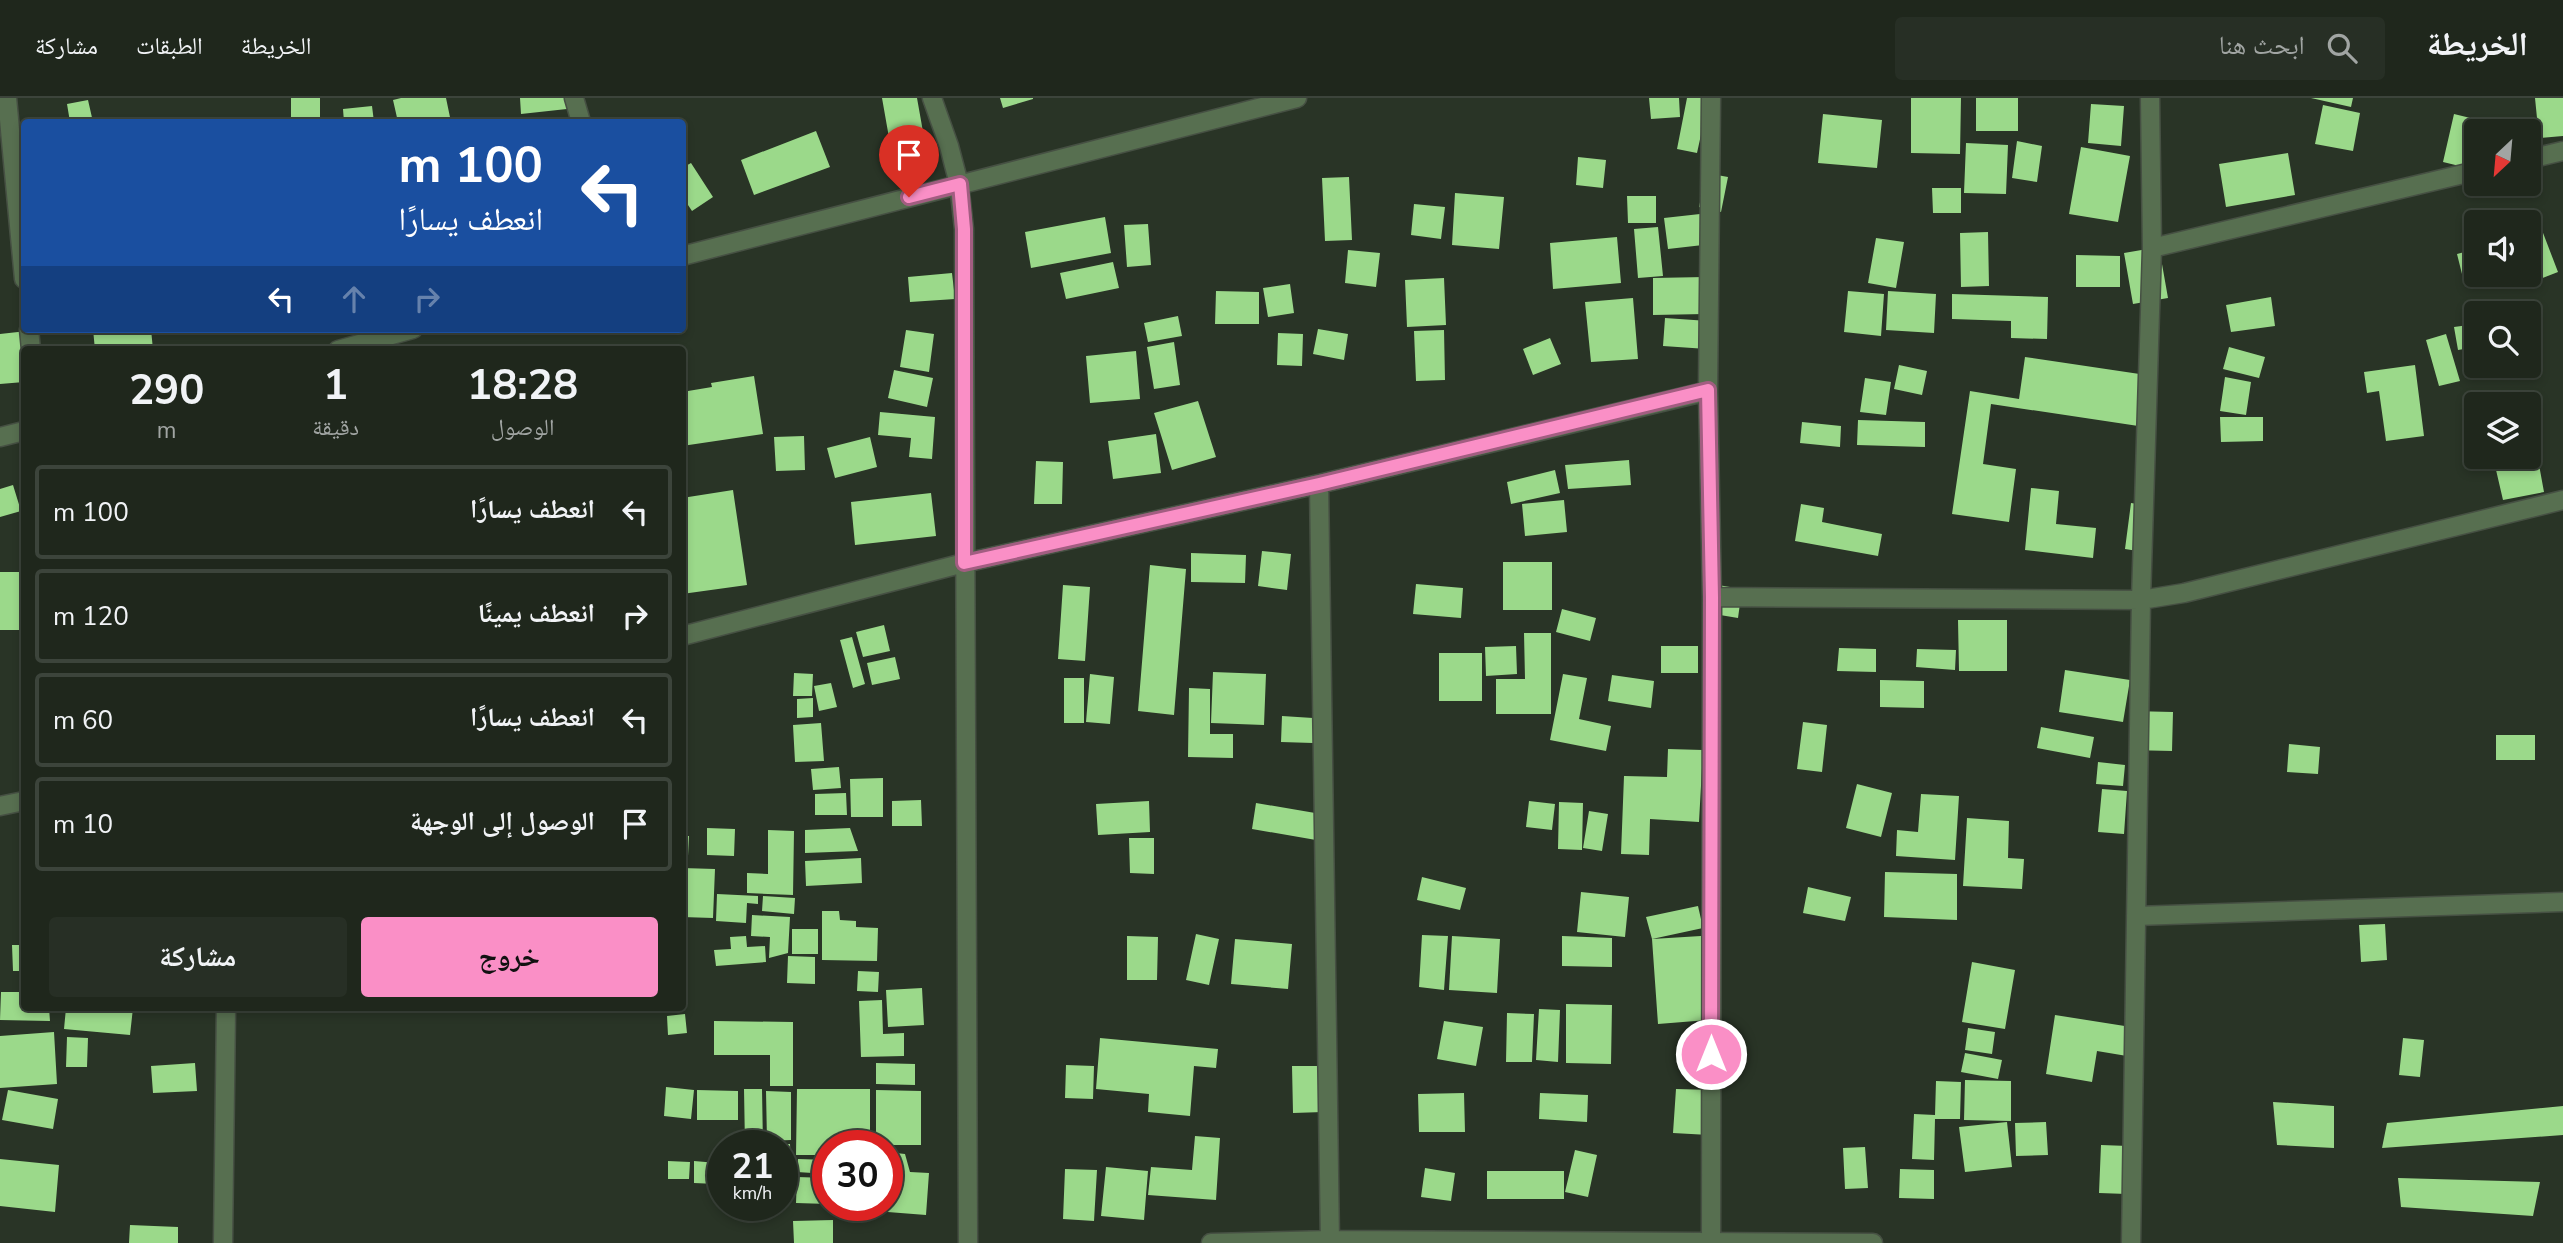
<!DOCTYPE html>
<html lang="ar">
<head>
<meta charset="utf-8">
<style>
  body { margin:0; font-family:"Nunito Sans","Noto Naskh Arabic",sans-serif; background:#272f25; color:#f1f3f6; direction:rtl; height:100vh; display:flex; flex-direction:column; font-size:26px; white-space:nowrap }
  * { box-sizing:border-box; margin:0 }
  p { font-size:23px; color:#a1a5a3 }
  .icon { flex:none; width:38px; height:38px; fill:none; stroke:currentColor; stroke-width:2; stroke-linecap:round; stroke-linejoin:round }
  .map { position:relative; flex:1; overflow:hidden; direction:ltr }
  .side { position:absolute; left:21px; top:248px; width:665px; height:665px; display:flex; flex-direction:column; background:#1f271c; border-radius:7px; box-shadow:0 4px 10px #0003,0 0 0 2px #3c443b; direction:rtl }
  .side>* { flex:none }
  .banner { position:absolute; left:21px; top:21px; width:665px; height:214px; border-radius:7px; box-shadow:0 4px 10px #0003,0 0 0 2px #3c443b; direction:rtl; background:#1a4fa0; color:#fff; overflow:hidden }
  .needle { width:46px; rotate:206deg }
  .buttons { position:absolute; left:2464px; top:21px; display:grid; gap:14px }
  .buttons a { display:grid; place-items:center; width:77px; height:77px; border-radius:7px; background:#1f271c; box-shadow:0 4px 10px #0003,0 0 0 2px #3c443b; font-size:35px }
  .speed { position:absolute; left:707px; top:1032px; display:flex; gap:14px; font-size:35px; font-weight:700; text-align:center }
  .speed>* { display:grid; place-content:center; width:91px; height:91px; border-radius:50%; background:#1f271c; box-shadow:0 4px 10px #0003,0 0 0 2px #3c443b; line-height:1 }
  .speed small { font-size:18px; font-weight:400 }
  .speed .limit { border:10px solid #d22; background:#fff; color:#111 }
  .pin { position:absolute; display:grid; place-items:center; width:60px; height:60px; color:#fff; margin:-72px -30px; border-radius:50% 50% 50% 0; rotate:-45deg; box-shadow:0 0 7px #0007 }
  .pin .icon { rotate:45deg }
  .me { position:absolute; width:77px; margin:-38px; rotate:0deg; stroke-linejoin:round; filter:drop-shadow(0 0 5px #0008) }
  .turn { display:flex; align-items:center; gap:24px; height:147px; padding:0 28px; font-size:32px }
  .turn .icon { width:91px; height:91px; stroke-width:2.5 }
  .turn b { display:block; font-size:49px; line-height:60px }
  .lanes { display:flex; align-items:center; height:66px; padding:0 28px; background:#0003; justify-content:center; gap:35px; direction:ltr }
  .lanes .off { opacity:.35 }
  .eta { display:flex; justify-content:space-evenly; align-items:center; height:119px; text-align:center }
  .eta b { font-size:42px; font-weight:700; line-height:49px }
  .primary-button { display:flex; gap:14px; margin-top:auto; padding:14px 28px }
  .primary-button a { flex:1; height:80px; border-radius:7px; background:#fa8fc6; color:#111; font-size:28px; font-weight:700; line-height:80px; text-align:center }
  .primary-button a+a { background:#272f25; color:#f1f3f6 }
  ul { padding:0; list-style:none }
  li { display:flex; align-items:center; gap:21px; height:94px; margin:0 14px 10px; padding:0 14px; border:4px solid #3c443b; border-radius:7px }
  li div { flex:1 }
  li b { display:block; font-size:26px }
  li em { font-style:normal }
  header { display:flex; align-items:center; gap:42px; box-sizing:border-box; height:98px; padding:0 35px; background:#1f271c; border-bottom:2px solid #3c443b }
  header strong { font-size:33px }
  nav { display:flex; gap:38px; margin-inline-start:auto; font-size:24px }
  .search { width:490px; height:63px; background:#272f25; display:flex; align-items:center; gap:18px; box-sizing:border-box; padding:0 24px; border-radius:7px; color:#a1a5a3; font-size:26px }
  .map>svg:first-child { display:block }
</style>
</head>
<body>
<header>
<strong>الخريطة</strong>
<div class="search"><svg class="icon" aria-label="search" viewBox="0 0 24 24"><circle cx="10" cy="10" r="6"/><path d="M15 15l6 6"/></svg>ابحث هنا</div>
<nav><a>الخريطة</a><a>الطبقات</a><a>مشاركة</a></nav>
</header>
<div class="map">
<svg width="2563" height="1145" viewBox="0 0 2563 1145">
  <rect width="100%" height="100%" fill="#293426"/>
  <path fill="#9bd98a" d="M291 0H320V24H291Z
    M401 0H446L451 24H398L393 2Z
    M520 0H575L576 10 521 16Z
    M882 0H917L925 45 891 51Z
    M1000 0H1033V1L1003 10Z
    M1649 0H1679L1680 19 1651 21Z
    M1687 0H1709L1697 55 1677 51Z
    M1911 0H1961L1960 56 1911 55Z
    M1976 0H2018V33H1976Z
    M2311 0H2353L2351 9Z
    M2535 0H2563V38L2539 40Z
    M88 2 93 24H70L67 6Z
    M2091 6 2124 8 2121 48 2088 45Z
    M2323 7 2360 15 2353 53 2315 46Z
    M372 8 374 24H344L343 11Z
    M1823 16 1882 22 1877 70 1818 65Z
    M2454 16 2491 25 2489 33H2476V72L2443 64Z
    M816 33 830 69 754 97 741 62Z
    M2017 43 2042 48 2037 84 2012 80Z
    M1966 45 2008 47 2006 96 1964 95Z
    M2081 49 2130 58 2118 124 2069 116Z
    M2288 55 2295 97 2226 109 2219 66Z
    M1578 59 1606 62 1603 90 1576 87Z
    M691 65 713 99 692 113 682 98V70Z
    M1706 75 1728 79 1721 114 1699 109Z
    M1349 79 1352 142 1325 143 1322 80Z
    M1932 90H1961V115H1933Z
    M1455 95 1504 99 1499 151 1452 147Z
    M1627 98H1656V125H1628Z
    M1414 106 1445 109 1441 141 1411 137Z
    M1700 116 1703 147 1668 151 1664 120Z
    M1105 119 1111 155 1031 170 1025 134Z
    M1148 126 1151 167 1127 169 1124 127Z
    M2540 127 2558 174 2519 189 2514 177H2529V131Z
    M1658 129 1663 178 1638 180 1634 131Z
    M1988 134 1989 188 1961 189 1960 135Z
    M1617 139 1621 185 1553 191 1550 145Z
    M1876 140 1904 144 1896 190 1868 185Z
    M2159 149 2168 200 2133 206 2124 155Z
    M2476 151V177L2491 178 2464 184 2457 156Z
    M1348 152 1380 155 1376 189 1345 185Z
    M2076 157 2120 158V189H2076Z
    M1113 164 1119 190 1066 201 1060 175Z
    M952 175 955 201 910 204 908 179Z
    M1705 179V216L1653 217V180Z
    M1444 180 1446 227 1407 229 1405 182Z
    M1290 186 1294 215 1268 219 1263 190Z
    M1216 193 1259 194V226H1215Z
    M1848 193 1884 196 1881 238 1844 234Z
    M1888 193 1936 196 1934 235 1886 232Z
    M1952 196 2048 199 2047 241 2011 240V223L1952 221Z
    M2271 199 2275 228 2231 234 2226 207Z
    M1633 200 1638 261 1591 264 1585 204Z
    M1178 218 1182 238 1148 244 1144 225Z
    M1665 220 1708 223 1707 251 1663 248Z
    M2476 226V249L2458 252 2454 229Z
    M93 231H151L153 252H95Z
    M1318 231 1348 236 1344 262 1313 256Z
    M906 232 934 236 929 274 900 269Z
    M1444 232 1445 282 1416 283 1414 233Z
    M27 233 24 284 0 286V236Z
    M1278 235 1303 236 1302 268 1277 267Z
    M2446 236 2460 283 2439 288 2426 242Z
    M1550 240 1561 266 1533 277 1523 251Z
    M1174 244 1180 287 1154 291 1147 249Z
    M2229 249 2265 259 2259 280 2223 271Z
    M1136 253 1140 301 1090 305 1086 258Z
    M2025 259 2153 278 2145 329 1991 306 1983 366 2016 371 2009 424 1952 416 1970 293 2019 301Z
    M1899 267 1927 273 1922 297 1894 291Z
    M2415 267 2424 338 2386 343 2379 293 2367 295 2364 274Z
    M894 272 933 280 927 309 888 300Z
    M754 278 763 336 682 348V294L712 289 711 285Z
    M2225 279 2251 284 2246 317 2220 313Z
    M1865 280 1891 284 1886 317 1860 314Z
    M1198 303 1216 359 1172 372 1154 315Z
    M880 314 935 319 932 361 909 359 911 340 878 337Z
    M2220 319H2263V343L2221 344Z
    M1858 322 1925 324V349L1857 347Z
    M1802 324 1841 328 1840 349 1800 345Z
    M1156 336 1161 375 1113 381 1108 343Z
    M804 338 805 372 776 373 774 339Z
    M870 339 877 369 835 380 827 350Z
    M2535 345 2544 394 2503 402 2493 359H2529V347Z
    M1629 362 1631 387 1568 391 1565 367Z
    M1036 363 1063 364 1062 406H1034Z
    M1555 372 1560 395 1511 406 1507 384Z
    M13 387 21 413 0 419V391Z
    M2031 390 2059 393 2056 426 2096 430 2093 460 2025 452Z
    M733 392 747 487 682 496V400Z
    M931 395 936 438 855 447 851 404Z
    M1564 402 1567 434 1525 438 1522 406Z
    M2131 405 2151 408 2144 454 2125 451Z
    M1801 406 1824 410 1822 424 1882 436 1878 458 1795 443Z
    M1262 453 1291 456 1287 492 1258 488Z
    M1191 455 1246 457 1245 485 1191 484Z
    M1503 464H1552V512H1503Z
    M1150 467 1186 471 1174 617 1138 613Z
    M0 474H24V532H0Z
    M1706 485 1742 491 1738 520 1702 514Z
    M1416 486 1463 490 1461 520 1413 516Z
    M1063 487 1090 489 1085 563 1058 561Z
    M1562 511 1596 520 1590 543 1556 534Z
    M1958 522H2007V573H1959Z
    M884 527 890 553 863 559 856 534Z
    M1524 535H1551V616H1496V581H1525Z
    M852 539 865 586 853 590 840 542Z
    M1516 548 1517 576 1486 578 1485 549Z
    M1661 548H1698V575H1661Z
    M1839 550 1876 551V574L1837 573Z
    M1917 551 1956 552 1955 572 1916 569Z
    M1439 555H1482V603H1439Z
    M895 559 900 581 872 587 867 565Z
    M2065 572 2130 582 2123 624 2059 614Z
    M1213 574 1266 576 1264 627 1211 625Z
    M794 575 813 576 812 598H793Z
    M1090 576 1114 579 1110 626 1086 624Z
    M1563 576 1587 580 1579 621 1611 628 1606 653 1550 642Z
    M1612 577 1654 583 1651 610 1608 603Z
    M1064 580H1084V625H1064Z
    M1880 582 1924 583V610L1880 609Z
    M831 585 837 609 819 613 814 588Z
    M1189 590 1210 591V636H1233V660L1188 659Z
    M813 600V619L797 620V601Z
    M2131 613 2173 614 2172 653 2129 652Z
    M1282 618 1313 620V645L1281 644Z
    M1803 624 1827 627 1822 674 1797 671Z
    M821 625 824 663 795 664 793 627Z
    M2041 629 2094 639 2090 660 2037 650Z
    M2496 637H2535V662H2496Z
    M2289 646 2320 649 2318 676 2287 674Z
    M1668 651 1703 652 1699 724 1650 721 1649 757 1621 756 1624 678 1667 679Z
    M2098 664 2125 667 2123 688 2096 686Z
    M839 669 841 690 813 692 811 671Z
    M883 680V719H851L850 681Z
    M1857 686 1892 695 1881 739 1846 730Z
    M2102 691 2127 693 2124 736 2098 734Z
    M846 695 847 717H815V696Z
    M1921 696 1959 698 1955 762 1896 758 1897 732 1918 734Z
    M921 702 922 728H892V703Z
    M1149 703 1150 734 1098 737 1096 706Z
    M1529 703 1555 706 1552 732 1526 729Z
    M1559 704 1583 705 1582 752 1558 751Z
    M1256 705 1321 716 1316 742 1252 731Z
    M1589 713 1608 716 1602 753 1583 750Z
    M1967 720 2009 723 2008 760 2024 761 2022 791 1963 788Z
    M707 730 735 731 734 758 707 757Z
    M850 730 858 753 805 755V732Z
    M768 732 794 733 793 797 747 795V775L768 776Z
    M682 738H689L688 758H682Z
    M1129 740H1154V776L1130 775Z
    M861 760 862 785 806 788 805 763Z
    M682 770 715 771 713 820 682 819Z
    M1885 774 1957 776V822L1884 819Z
    M1422 779 1466 790 1460 812 1417 802Z
    M1808 789 1851 799 1845 823 1803 815Z
    M1581 794 1629 799 1625 839 1577 834Z
    M717 796 758 798V806L747 805 746 825 716 823Z
    M763 798 795 800 794 816 762 813Z
    M1698 808 1703 830 1652 841 1646 819Z
    M822 813H839L840 822 856 823V829L878 830 877 863 822 862Z
    M752 817 790 819 788 855 769 860 770 839 751 838Z
    M2385 826 2387 862 2361 864 2359 827Z
    M792 831H818V856H792Z
    M1196 836 1219 841 1209 887 1186 882Z
    M1422 837 1448 838 1444 892 1419 889Z
    M746 838 747 849 765 848 766 864 716 868 714 852 731 851 730 839Z
    M1127 838 1158 839 1157 882H1127Z
    M1452 838 1500 841 1497 895 1449 892Z
    M1562 838 1612 840V869L1562 868Z
    M1701 838 1708 922 1658 926 1652 841Z
    M1235 841 1292 846 1288 891 1231 886Z
    M12 847H24V873H13Z
    M788 858 815 859V886L787 885Z
    M1972 864 2015 872 2005 931 1962 924Z
    M858 873 879 874 878 894 857 893Z
    M922 890 924 927 888 929 886 892Z
    M1 894H24V910H49L50 923 0 922Z
    M882 902 883 936 904 935V958L861 959 859 903Z
    M1566 906 1612 907 1611 966 1566 965Z
    M66 910H133L130 937 64 931Z
    M1539 911 1560 912 1558 964 1536 962Z
    M1507 915 1534 916 1532 964H1506Z
    M685 916 687 935 668 937 667 918Z
    M2055 917 2131 929 2127 958 2097 953 2092 984 2046 976Z
    M714 923 793 924V988H770V957H714Z
    M1444 923 1483 929 1476 968 1437 961Z
    M1968 930 1995 934 1992 956 1965 952Z
    M54 934 57 986 0 990V938Z
    M67 939 88 940 87 969H66Z
    M1100 940 1218 951 1216 970 1194 968 1190 1018 1148 1014 1149 996 1096 991Z
    M2403 940 2424 942 2420 979 2399 977Z
    M1965 955 2002 962 1998 981 1961 974Z
    M195 965 197 993 153 995 151 968Z
    M876 965 915 966V987L876 986Z
    M1066 967 1094 968 1093 1001 1065 1000Z
    M1292 968H1322L1323 1014 1293 1015Z
    M1965 982 2011 983V1023L1964 1022Z
    M1936 983 1961 984 1960 1021H1935L1934 1062 1912 1061 1914 1016 1935 1017Z
    M666 989 694 992 691 1021 664 1018Z
    M744 991H762L763 1048H745Z
    M797 991H870V1048H828V1057H796Z
    M1676 991 1712 992 1709 1037 1673 1035Z
    M8 992 58 1001 53 1031 2 1022Z
    M697 992 738 993V1022H697Z
    M876 992 921 993V1047H876Z
    M766 993 791 994V1042L767 1043Z
    M1464 995 1465 1034H1419L1418 996Z
    M1540 995 1588 997 1587 1024 1539 1021Z
    M2273 1004 2334 1008V1050L2277 1047Z
    M2563 1008V1037L2382 1050 2387 1025Z
    M2007 1024 2012 1069 1965 1074 1959 1029Z
    M2046 1024 2048 1057 2016 1058 2015 1025Z
    M1195 1038 1220 1040 1216 1102 1148 1097 1151 1069 1192 1072Z
    M782 1046H790L791 1066H782Z
    M2101 1047 2128 1048 2127 1096 2099 1095Z
    M1865 1049 1868 1090 1845 1091 1843 1050Z
    M1575 1052 1597 1057 1588 1099 1565 1094Z
    M887 1054 905 1056 910 1074 929 1075 926 1117 875 1113 876 1108H887Z
    M0 1061 59 1067 55 1114 0 1108Z
    M798 1061 828 1062V1076L797 1074Z
    M668 1063 690 1064 689 1081H668Z
    M694 1063 717 1065 716 1086 694 1085Z
    M1106 1069 1148 1073 1144 1122 1101 1118Z
    M1425 1070 1455 1075 1451 1103 1421 1099Z
    M1065 1071 1097 1072 1094 1123 1063 1121Z
    M1900 1071 1934 1072V1101L1899 1100Z
    M1487 1073H1564V1101H1487Z
    M797 1079 828 1080V1106L796 1105Z
    M2398 1080 2540 1084 2533 1118 2401 1109Z
    M833 1122V1145H794L793 1123Z
    M130 1127 178 1129V1145H129Z"/>
  <g fill="none" stroke-linecap="round" stroke-linejoin="round">
    <g stroke="#465043" stroke-width="21">
      <path id="minor" d="M7 0 24 181
        M574 0 581 24
        M932 0 949 48 959 86 964 131 968 1145
        M2529 61 2563 53
        M2152 150 2476 73
        M682 158 1297 0
        M29 231 31 252
        M338 252 413 231
        M0 339 24 333
        M1319 386 1330 1145
        M1712 499 2141 502 2184 495 2563 402
        M682 538 964 465 1319 386 1708 293
        M0 708 24 703
        M2136 818 2563 804
        M1711 1144 1712 499 1708 293 1711 0
        M223 1145 226 910
        M1211 1145 1330 1142 1873 1145
        M2131 1145 2141 502 2152 150 2150 0"/>
    </g>
    <use href="#minor" stroke="#576f50" stroke-width="18"/>
  </g>
  <g fill="none" stroke-linecap="round" stroke-linejoin="round">
    <g stroke="#a25d81" stroke-width="18">
      <path id="route" d="M909 99 960 86 964 131V465L1319 386 1708 292 1712 499 1711 956"/>
    </g>
    <use href="#route" stroke="#fa8fc6" stroke-width="12"/>
  </g>
</svg>
<div class="buttons">
<a><svg class="needle" viewBox="-14 -14 28 28"><path d="M0-13l5 13h-10z" fill="#e53935"/><path d="M0 13l5-13h-10z" fill="#a1a5a3"/></svg></a>
<a><svg class="icon" aria-label="sound" viewBox="0 0 24 24"><path d="M4 9h4l5-4v14l-5-4H4zM17 9q2 3 0 6"/></svg></a>
<a><svg class="icon" aria-label="search" viewBox="0 0 24 24"><circle cx="10" cy="10" r="6"/><path d="M15 15l6 6"/></svg></a>
<a><svg class="icon" aria-label="layers" viewBox="0 0 24 24"><path d="M12 4l9 5-9 5-9-5zM3 14l9 5 9-5"/></svg></a>
</div>
<div class="speed"><div>21<small>km/h</small></div><div class="limit">30</div></div>
<div class="pin" style="left:909px;top:99px;background:#d93025"><svg class="icon" aria-label="arrive" viewBox="0 0 24 24"><path d="M6 21V4h12l-3 4 3 4H6"/></svg></div>
<svg class="me" style="left:1711px;top:956px" viewBox="-20 -20 40 40"><circle r="17" fill="#fa8fc6" stroke="#fff" stroke-width="3"/><path d="M0-11L8 9 0 5-8 9z" fill="#fff"/></svg>
<div class="banner">
<div class="turn"><svg class="icon" aria-label="left" viewBox="0 0 24 24"><path d="M17 20v-9H6M10 6l-5 5 5 5"/></svg><div><b>100 m</b>انعطف يسارًا</div></div>
<div class="lanes"><svg class="icon" aria-label="left" viewBox="0 0 24 24"><path d="M17 20v-9H6M10 6l-5 5 5 5"/></svg><svg class="icon off" aria-label="ahead" viewBox="0 0 24 24"><path d="M12 20V5M6 11l6-6 6 6"/></svg><svg class="icon off" aria-label="right" viewBox="0 0 24 24"><path d="M7 20v-9h11M14 6l5 5-5 5"/></svg></div>
</div>
<section class="side">
<div class="eta">
<div><b>18:28</b><p>الوصول</p></div>
<div><b>1</b><p>دقيقة</p></div>
<div><b>290</b><p>m</p></div>
</div>
<ul>
<li><svg class="icon" aria-label="left" viewBox="0 0 24 24"><path d="M17 20v-9H6M10 6l-5 5 5 5"/></svg><div><b>انعطف يسارًا</b></div><em>100 m</em></li>
<li><svg class="icon" aria-label="right" viewBox="0 0 24 24"><path d="M7 20v-9h11M14 6l5 5-5 5"/></svg><div><b>انعطف يمينًا</b></div><em>120 m</em></li>
<li><svg class="icon" aria-label="left" viewBox="0 0 24 24"><path d="M17 20v-9H6M10 6l-5 5 5 5"/></svg><div><b>انعطف يسارًا</b></div><em>60 m</em></li>
<li><svg class="icon" aria-label="arrive" viewBox="0 0 24 24"><path d="M6 21V4h12l-3 4 3 4H6"/></svg><div><b>الوصول إلى الوجهة</b></div><em>10 m</em></li>
</ul>
<div class="primary-button"><a>خروج</a><a>مشاركة</a></div>
</section>
</div>
</body>
</html>
